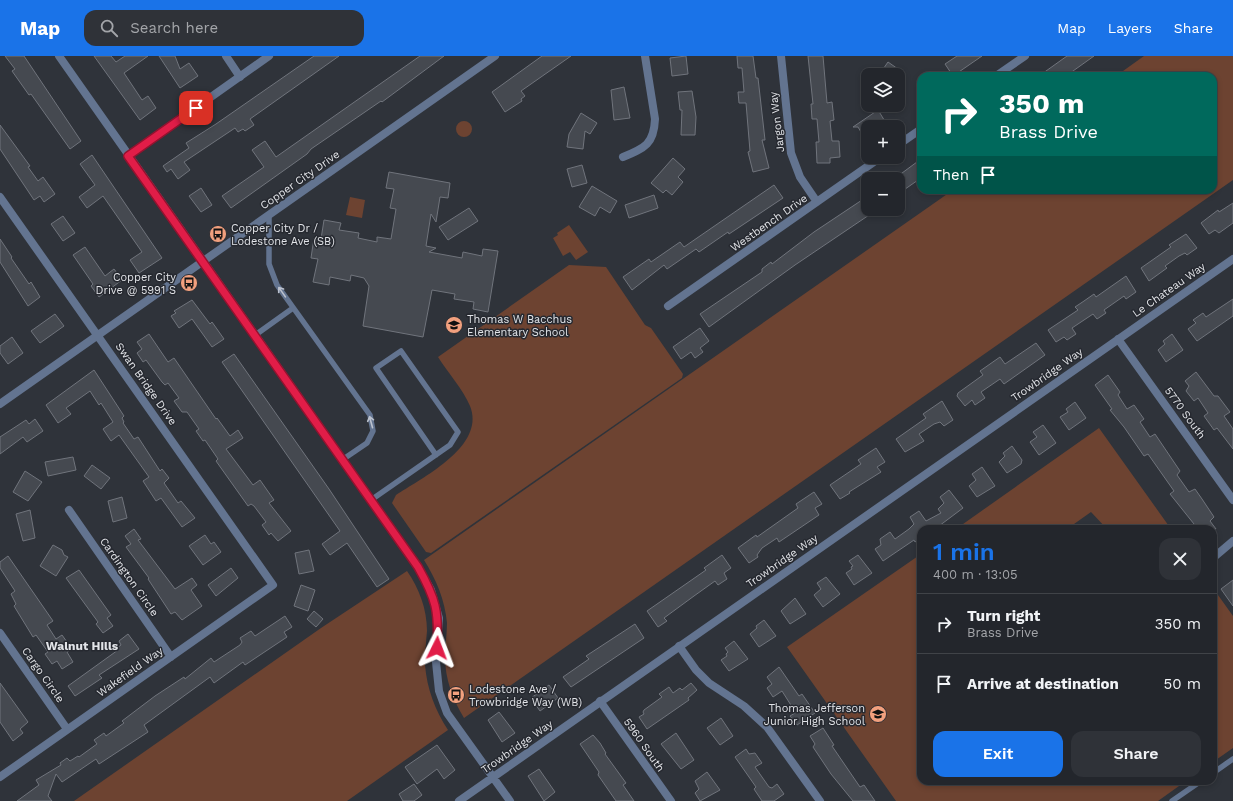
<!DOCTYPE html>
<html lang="en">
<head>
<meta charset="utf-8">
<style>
  body { margin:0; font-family:"Work Sans",sans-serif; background:#2f3238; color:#f1f3f6; height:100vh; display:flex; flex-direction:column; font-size:15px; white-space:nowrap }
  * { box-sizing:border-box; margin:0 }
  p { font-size:13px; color:#a3a5a9 }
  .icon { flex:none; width:22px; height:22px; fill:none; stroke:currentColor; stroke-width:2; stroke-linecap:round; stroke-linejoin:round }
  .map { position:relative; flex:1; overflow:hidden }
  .side { position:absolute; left:917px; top:469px; width:300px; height:260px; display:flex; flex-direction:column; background:#23262c; border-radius:12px; box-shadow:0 2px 6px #0003,0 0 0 1px #404348 }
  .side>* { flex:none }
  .guide { position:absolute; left:917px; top:16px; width:300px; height:122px; border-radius:12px; box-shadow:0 2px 6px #0003,0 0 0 1px #404348; background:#00695c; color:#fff; overflow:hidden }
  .buttons { position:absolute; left:861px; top:12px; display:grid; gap:8px }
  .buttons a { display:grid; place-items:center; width:44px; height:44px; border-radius:8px; background:#23262c; box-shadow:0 2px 6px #0003,0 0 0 1px #404348; font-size:20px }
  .pin { position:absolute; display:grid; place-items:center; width:34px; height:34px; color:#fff; margin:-17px; border-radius:8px; box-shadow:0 2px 6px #0006 }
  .me { position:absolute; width:44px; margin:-22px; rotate:3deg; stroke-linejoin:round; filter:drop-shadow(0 0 3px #0008) }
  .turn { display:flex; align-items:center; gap:14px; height:84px; padding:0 16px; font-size:18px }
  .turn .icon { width:52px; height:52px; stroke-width:2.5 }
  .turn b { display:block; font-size:28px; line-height:34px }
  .then { display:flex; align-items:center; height:38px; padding:0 16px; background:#0003; gap:8px; font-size:15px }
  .round { display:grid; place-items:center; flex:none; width:42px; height:42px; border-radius:12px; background:#2f3238 }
  .overview { display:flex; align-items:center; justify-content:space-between; height:68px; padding:0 16px }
  h1 { font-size:24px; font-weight:600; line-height:30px; color:#1a73e8 }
  .button { display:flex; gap:8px; margin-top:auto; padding:8px 16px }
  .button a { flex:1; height:46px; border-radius:12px; background:#1a73e8; color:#fff; font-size:16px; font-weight:600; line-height:46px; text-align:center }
  .button a+a { background:#2f3238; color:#f1f3f6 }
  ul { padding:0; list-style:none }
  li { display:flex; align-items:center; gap:12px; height:60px; padding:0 16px; border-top:1px solid #404348 }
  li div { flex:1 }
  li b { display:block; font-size:15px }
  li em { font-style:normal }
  header { display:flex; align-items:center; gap:24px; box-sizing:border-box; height:56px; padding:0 20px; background:#1a73e8; color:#fff }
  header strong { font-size:19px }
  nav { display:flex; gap:22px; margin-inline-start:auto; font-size:14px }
  .search { width:280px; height:36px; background:#2f3238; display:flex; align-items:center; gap:10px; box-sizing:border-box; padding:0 14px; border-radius:12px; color:#a3a5a9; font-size:15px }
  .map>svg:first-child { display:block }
</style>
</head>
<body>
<header>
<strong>Map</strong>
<div class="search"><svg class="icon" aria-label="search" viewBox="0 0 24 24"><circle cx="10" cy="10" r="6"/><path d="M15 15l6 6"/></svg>Search here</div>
<nav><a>Map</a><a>Layers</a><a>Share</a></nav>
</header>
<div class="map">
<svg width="1233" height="745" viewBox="0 0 1233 745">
  <rect width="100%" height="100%" fill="#2f333a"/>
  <path fill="#6d4331" d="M1144 0H1233V124L464 662C453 644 445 623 445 601 445 590 447 578 447 567 445 544 436 523 424 504L953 134H1213V20H1116Z
    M456 73a8 8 0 1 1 16 0a8 8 0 1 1-16 0Z
    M350 141 365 144 362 162 346 159Z
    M569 169 588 196 576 204 570 196 563 200 553 182 558 179 557 177Z
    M569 209 606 211 645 269 651 272 683 318 682 322 431 497 426 496 392 447 396 439C423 421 486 390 470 350 463 333 448 317 438 301Z
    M1099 372 1171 473H1107L1091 456 1074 468 1078 473H956Z
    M921 498V725H1186L1158 745H896L787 591Z
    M407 515C419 532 427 553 427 575 426 586 425 597 425 609 427 633 435 654 448 674L347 745H74L321 572Z
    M1213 532 1233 560V692L1213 706Z"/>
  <path fill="#454950" stroke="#70747c" d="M5 0H24L81 85 70 93 31 38 29 39 12 15 15 13Z
    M94 0H111L116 6 125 0H148L124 17 142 44 148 40 156 52 140 64Z
    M159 0H175L180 13 189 7 198 20 180 32Z
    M314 0H339L250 63 254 69 245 75 243 73 238 76 235 72 184 106 190 114 178 123 171 113 167 116 163 110 189 92 186 87 216 68Z
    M420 0H444L382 46 381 45 311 93 307 98 231 152 222 140 264 111 252 94 265 85 276 101Z
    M542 0H571L521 35 525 40 521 43 522 45 505 56 492 36Z
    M686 0 688 18 672 20 670 2Z
    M737 0H753L756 22H758L765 84H762L769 112 753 116 748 96 750 95 746 47H739L738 36H744L742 12H738Z
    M808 0H823L827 47 832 46 834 64 830 65 832 85H839L840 101 830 102V107H817L816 86H819L817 63H812L811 48H813Z
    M957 0H982L953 20 945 8Z
    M1067 0H1094L1066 20H1039Z
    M888 6 898 13 894 19H879Z
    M624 31 630 62 614 64 611 34Z
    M692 35 696 61 695 79H681L682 54H680L678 36Z
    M878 54 886 67 880 71H868V88L858 71H853Z
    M581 57 597 67 590 78 585 75 583 93 567 91 569 78Z
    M0 69 30 110 28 111 38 125 43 121 55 138 44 146 40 140 34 144 0 93Z
    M92 99 162 202 139 217 130 204 142 196 103 140 87 152 79 141 95 129 80 108Z
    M673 102 685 113 678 121 683 126 672 139 666 134 663 137 651 127Z
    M921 103V122L898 138V120Z
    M582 109 587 127 572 131 567 113Z
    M389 116 450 127 448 142 440 141 436 166 431 158 426 190 436 192 429 196 462 202 463 196 482 200 483 193 498 195 488 256 473 253 474 246 454 243 455 238 432 234 423 281 363 270 369 230 364 222 351 219 350 225 330 221 329 229 313 226 318 203 311 202 314 182 321 183 324 164 341 167 339 174 359 177 358 182 377 186V181L391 183 396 153 390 152 394 133 386 132Z
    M774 129 783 142 729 178 728 176 699 196 696 193 667 213 664 209 632 234 623 221 649 203 651 206 680 186 684 191Z
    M592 130 617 145 610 157 600 151 595 160 579 151Z
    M201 132 212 149 201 156 189 140Z
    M654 139 658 152 629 162 625 149Z
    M868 140V153H878L795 209 709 271 700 258 762 216V213L771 206 772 208 814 176Z
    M1233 147V167L1219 177 1215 174 1209 178 1201 167 1218 154 1219 156Z
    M469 152 478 165 448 184 439 171Z
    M63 160 75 177 63 185 51 168Z
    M1186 178 1197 192 1187 199 1185 197 1179 200 1165 210 1167 212 1149 225 1141 212 1171 191 1169 189Z
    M0 183 12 201 11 202 29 228 31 226 40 241 28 250 0 206Z
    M85 191 105 220 114 213 122 224 99 241 91 230 93 228 73 199Z
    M1126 220 1136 236 1126 243 1124 240 1104 254 1106 257 1097 263 1093 258 1072 272 1076 278 1067 284 1064 281 1056 286 1048 274 1078 254 1075 251 1084 245 1094 238 1096 241Z
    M1233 243V260L1197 285 1188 273 1196 267 1193 264 1203 257 1206 261Z
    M192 244 210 268 212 266 224 283 212 291 192 263 179 272 171 260 176 257 174 255Z
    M55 258 64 270 40 287 31 275Z
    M700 272 709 285 700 292 703 296 695 302 691 296 681 303 673 291Z
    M149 278 168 306 174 302 216 363 217 362 230 380 238 374 243 382 226 393 253 429 260 424 274 444 269 447 291 475 278 485 271 477 269 479 262 469 266 466 254 450 251 448 248 450 216 405 218 403 205 384 203 385 196 375 199 373 187 356H182L174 345 179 342 168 327 165 329 162 326 146 304 143 306 137 297 142 293 137 286Z
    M1172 278 1183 294 1166 306 1158 294 1165 288 1163 285Z
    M12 281 23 297 8 308 0 297V290Z
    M1036 287 1045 299 1004 328 1000 323 981 336 985 342 975 349 972 344 965 350 957 340 958 337 983 319 980 315 1000 301 1005 308Z
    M234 298 329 433 389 523 377 531 347 487 330 499 322 488 340 475 222 306Z
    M94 314 124 360 122 362 124 366 123 367 134 383 138 381 160 415 162 413 169 422 164 427 178 447 181 445 195 462 182 471 161 442 156 445 143 425 149 421 119 379 111 385 103 373 113 366 101 347 99 349 90 335 66 352 71 358 58 367 46 349Z
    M1196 316 1214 340H1218L1230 356 1224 360 1233 373V393L1217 372 1214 374 1204 360 1208 357 1198 342 1194 345 1186 335 1189 330 1185 325Z
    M1108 319 1120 336 1118 339 1127 353 1134 349 1144 363 1140 366 1150 381 1155 378 1180 415 1177 419 1189 436 1195 433 1202 443 1214 461 1210 465 1216 473H1198L1170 438 1174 435 1148 398 1144 400 1124 371 1110 354 1112 353 1095 329Z
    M942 345 953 364 944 370 940 366 934 368 919 378 924 385 905 396 896 383 926 362 923 358Z
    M1075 346 1086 362 1069 374 1060 361 1068 356 1066 353Z
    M35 363 43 375 27 386 23 381 0 398V381L26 364 29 368Z
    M1043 369 1056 387 1039 399 1030 386 1037 381 1033 376Z
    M1012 390 1022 404 1021 408 1007 417 999 406 1005 400 1003 397Z
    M876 392 885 406 877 411 881 416 849 436 850 437 840 443 830 429 861 408 858 404Z
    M73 401 76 414 48 420 45 406Z
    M92 409 110 422 101 433 84 420Z
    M982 411 995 430 977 441 969 430 976 424 972 418Z
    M25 415 42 426 28 445 13 436Z
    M949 434 963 452 935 473H921V482L915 486 914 484 883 505 875 493 881 489 880 483 890 476 895 483 909 473 914 468 910 461 919 455 926 465 941 457 938 453 944 447 940 441Z
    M814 436 822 448 815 452 819 459 779 486 777 482 762 492 757 499 758 501 749 507 738 492 756 479 757 481 798 452 796 448Z
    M122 441 127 462 113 466 108 445Z
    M30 454 35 482 23 485 16 458Z
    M134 473 141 483 138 484 175 533 192 522 197 529 191 534 202 550 182 564 175 556 171 558 148 523 149 522 126 491 131 488 125 480Z
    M205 479 211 488 214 486 221 496 203 509 189 490Z
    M53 489 62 494 64 499 68 501 56 520 40 510Z
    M309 494 314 515 299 518 295 497Z
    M722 499 731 512 724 517 727 523 718 529 715 525 694 540 664 562 667 565 658 571 647 555 706 514 704 512Z
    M858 499 872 517 854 529 846 517 852 513 851 511 853 510 849 505Z
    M8 500 53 565 47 569 56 583 62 579 72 593 67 596 73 606 62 613 57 605 52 608 45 598 48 596 36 579 33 581 14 550 16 548 11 538 15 535 0 512V506Z
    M231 512 238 522 216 540 208 529Z
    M79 514 111 559 107 562 113 570 103 577 96 568 98 566 66 522Z
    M826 521 840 538 823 551 814 539 821 533 817 527Z
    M1233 524V550L1221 533Z
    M301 529 315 534 308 555 294 550Z
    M795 542 806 558 790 568 781 555Z
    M314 555 323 563 316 571 307 563Z
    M285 560 292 571 284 576 287 581 245 609 243 606 214 627 210 621 144 669 148 676 99 708 96 703 62 726 56 718 48 740 52 745H17L39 729 36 724 61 709 60 707 67 702 70 705 78 700 79 701 97 688 94 684 104 677 106 680 124 667 122 665 155 640 184 621 185 623 211 602 214 606 240 589 242 586 240 582 251 575 255 580Z
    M764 564 776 580 759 591 750 578 757 572 756 570Z
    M635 568 644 582 571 631 563 621 589 603 586 600Z
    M128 578 139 593 99 619 102 622 75 640 68 630 118 594 117 592 121 589 119 585Z
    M734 585 748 603 729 615 721 604 727 600 726 598 728 596 725 592Z
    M779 611 799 640 802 638 815 657 797 669 790 660 795 657 794 654 782 635 773 641 767 632 772 628 767 621Z
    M0 627 28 666 20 673 23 677 13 685 0 666Z
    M691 627 697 634 688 642 689 644 647 673 639 661 644 658 643 656 644 654 662 641 659 638 669 631 673 637 680 632 682 634Z
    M549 629 558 642 540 655 531 642Z
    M499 656 515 677 502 686 488 664Z
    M721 662 733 680 720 689 707 672Z
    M823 672 834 689 832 690 860 731 864 729 875 745H853L831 718 813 691 815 688 810 680Z
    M676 677 694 704 681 713 661 688Z
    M593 679 600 687 606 697 605 698 626 727 623 729 634 745H616L598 719 599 716 580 688Z
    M437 689 455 714 444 723 437 713 417 728 405 711Z
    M746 693 749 698 755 697 762 707 755 711 769 731 772 732 777 728 784 738 774 745H762L754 733 756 731 735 701Z
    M539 713 555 736 544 745 528 720Z
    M707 716 720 734 700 745 695 737 699 733 695 725Z
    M414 728 422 739 414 745H403L399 738Z"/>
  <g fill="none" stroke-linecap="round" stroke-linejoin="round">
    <path stroke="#637490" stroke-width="5.5" d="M269 159V208L277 229 370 359 373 375 367 387 342 404
      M254 280 293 252
      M371 444 450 389 458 376 401 295 376 312 436 399
      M1213 717 1233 703
      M1172 745 1201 725"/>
    <path stroke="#637490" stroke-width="8" d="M59 0 418 511 431 534 439 562 436 606 439 635 447 657 510 745
      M226 0 240 21
      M781 0 791 97 800 121 817 146
      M996 20 1025 0
      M898 89 921 73
      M129 99 269 0
      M623 101C645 92 654 88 655 63L645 0
      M0 141 273 529 0 721
      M668 250 881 101
      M1118 283 1233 444
      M0 348 495 0
      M69 454 171 601
      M1213 502 1233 485
      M0 577 67 673
      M679 590 696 614 709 627 744 650 767 671 820 745
      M600 645 671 745
      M459 745 1233 203"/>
  </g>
  <defs><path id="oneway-shaft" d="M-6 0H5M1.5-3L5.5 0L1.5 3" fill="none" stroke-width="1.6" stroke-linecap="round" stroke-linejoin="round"/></defs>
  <g stroke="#bcc2ce">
    <use href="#oneway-shaft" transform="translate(282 236) rotate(-125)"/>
    <use href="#oneway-shaft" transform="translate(371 366) rotate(-105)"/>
  </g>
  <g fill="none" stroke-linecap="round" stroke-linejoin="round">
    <g stroke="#92132f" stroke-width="10">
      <path id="route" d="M196 52 128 100 418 511C436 543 439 555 437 592"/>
    </g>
    <use href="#route" stroke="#e11d48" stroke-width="7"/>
  </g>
  <defs>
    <g id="bus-disc" transform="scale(0.9)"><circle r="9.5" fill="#f2a07e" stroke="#262930"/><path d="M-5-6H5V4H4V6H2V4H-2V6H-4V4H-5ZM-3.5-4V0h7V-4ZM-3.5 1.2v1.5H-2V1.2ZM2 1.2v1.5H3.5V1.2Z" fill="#111"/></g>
    <g id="school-disc" transform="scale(0.9)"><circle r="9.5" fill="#f2a07e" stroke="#262930"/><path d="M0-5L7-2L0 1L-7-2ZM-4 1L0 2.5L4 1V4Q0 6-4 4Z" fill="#111"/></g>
  </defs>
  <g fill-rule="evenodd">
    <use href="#bus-disc" x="218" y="178"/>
    <use href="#bus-disc" x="189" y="227"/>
    <use href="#school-disc" x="454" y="269"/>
    <use href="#bus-disc" x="456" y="639"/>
    <use href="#school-disc" x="878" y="658"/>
  </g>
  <g text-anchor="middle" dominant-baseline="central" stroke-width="3" stroke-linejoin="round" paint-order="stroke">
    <g font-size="11" fill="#e2e4e8" stroke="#262930">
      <text transform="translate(777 66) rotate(-97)">Jargon Way</text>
      <text transform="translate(300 124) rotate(-35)">Copper City Drive</text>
      <text transform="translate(769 167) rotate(-35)">Westbench Drive</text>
      <text transform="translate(1169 234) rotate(-35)">Le Chateau Way</text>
      <text transform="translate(1047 319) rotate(-35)">Trowbridge Way</text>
      <text transform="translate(146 328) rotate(55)">Swan Bridge Drive</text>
      <text transform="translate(1185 357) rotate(54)">5770 South</text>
      <text transform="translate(782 505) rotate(-35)">Trowbridge Way</text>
      <text transform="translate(129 521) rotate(55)">Cardington Circle</text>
      <text transform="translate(130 616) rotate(-35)">Wakefield Way</text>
      <text transform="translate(43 619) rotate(55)">Cargo Circle</text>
      <text transform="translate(644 689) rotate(55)">5960 South</text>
      <text transform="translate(517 691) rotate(-35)">Trowbridge Way</text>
    </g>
    <g font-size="11" fill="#e2e4e8" stroke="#262930" text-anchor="start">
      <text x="231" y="172">Copper City Dr /<tspan x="231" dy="13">Lodestone Ave (SB)</tspan></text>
      <text x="176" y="221" text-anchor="end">Copper City<tspan x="176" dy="13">Drive @ 5991 S</tspan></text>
      <text x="467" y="263">Thomas W Bacchus<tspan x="467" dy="13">Elementary School</tspan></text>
      <text x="469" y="633">Lodestone Ave /<tspan x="469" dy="13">Trowbridge Way (WB)</tspan></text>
      <text x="865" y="652" text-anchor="end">Thomas Jefferson<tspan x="865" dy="13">Junior High School</tspan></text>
    </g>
    <g font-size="12" font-weight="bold" fill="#e2e4e8" stroke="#262930">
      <text x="82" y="590">Walnut Hills</text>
    </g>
  </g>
</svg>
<div class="buttons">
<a><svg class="icon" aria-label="layers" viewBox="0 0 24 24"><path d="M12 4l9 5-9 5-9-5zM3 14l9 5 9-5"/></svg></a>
<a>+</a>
<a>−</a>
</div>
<div class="pin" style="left:196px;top:52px;background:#d93025"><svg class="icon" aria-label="arrive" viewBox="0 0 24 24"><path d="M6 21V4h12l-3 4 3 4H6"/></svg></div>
<svg class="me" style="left:437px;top:592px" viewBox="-20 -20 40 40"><path d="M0-17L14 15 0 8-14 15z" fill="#e11d48" stroke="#fff" stroke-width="4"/></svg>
<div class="guide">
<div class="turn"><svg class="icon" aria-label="right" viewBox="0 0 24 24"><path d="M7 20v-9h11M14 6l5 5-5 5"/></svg><div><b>350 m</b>Brass Drive</div></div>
<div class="then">Then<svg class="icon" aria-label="arrive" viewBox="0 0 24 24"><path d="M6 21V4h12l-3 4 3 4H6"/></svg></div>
</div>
<section class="side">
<div class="overview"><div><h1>1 min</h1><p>400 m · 13:05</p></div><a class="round"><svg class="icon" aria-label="close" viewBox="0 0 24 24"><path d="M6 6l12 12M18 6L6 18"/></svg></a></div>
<ul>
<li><svg class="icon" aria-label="right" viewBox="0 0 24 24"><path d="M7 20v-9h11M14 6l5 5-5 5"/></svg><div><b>Turn right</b><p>Brass Drive</p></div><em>350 m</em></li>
<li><svg class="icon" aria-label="arrive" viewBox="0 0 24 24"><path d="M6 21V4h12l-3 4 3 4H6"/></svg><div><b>Arrive at destination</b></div><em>50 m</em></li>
</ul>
<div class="button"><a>Exit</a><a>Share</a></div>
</section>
</div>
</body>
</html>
